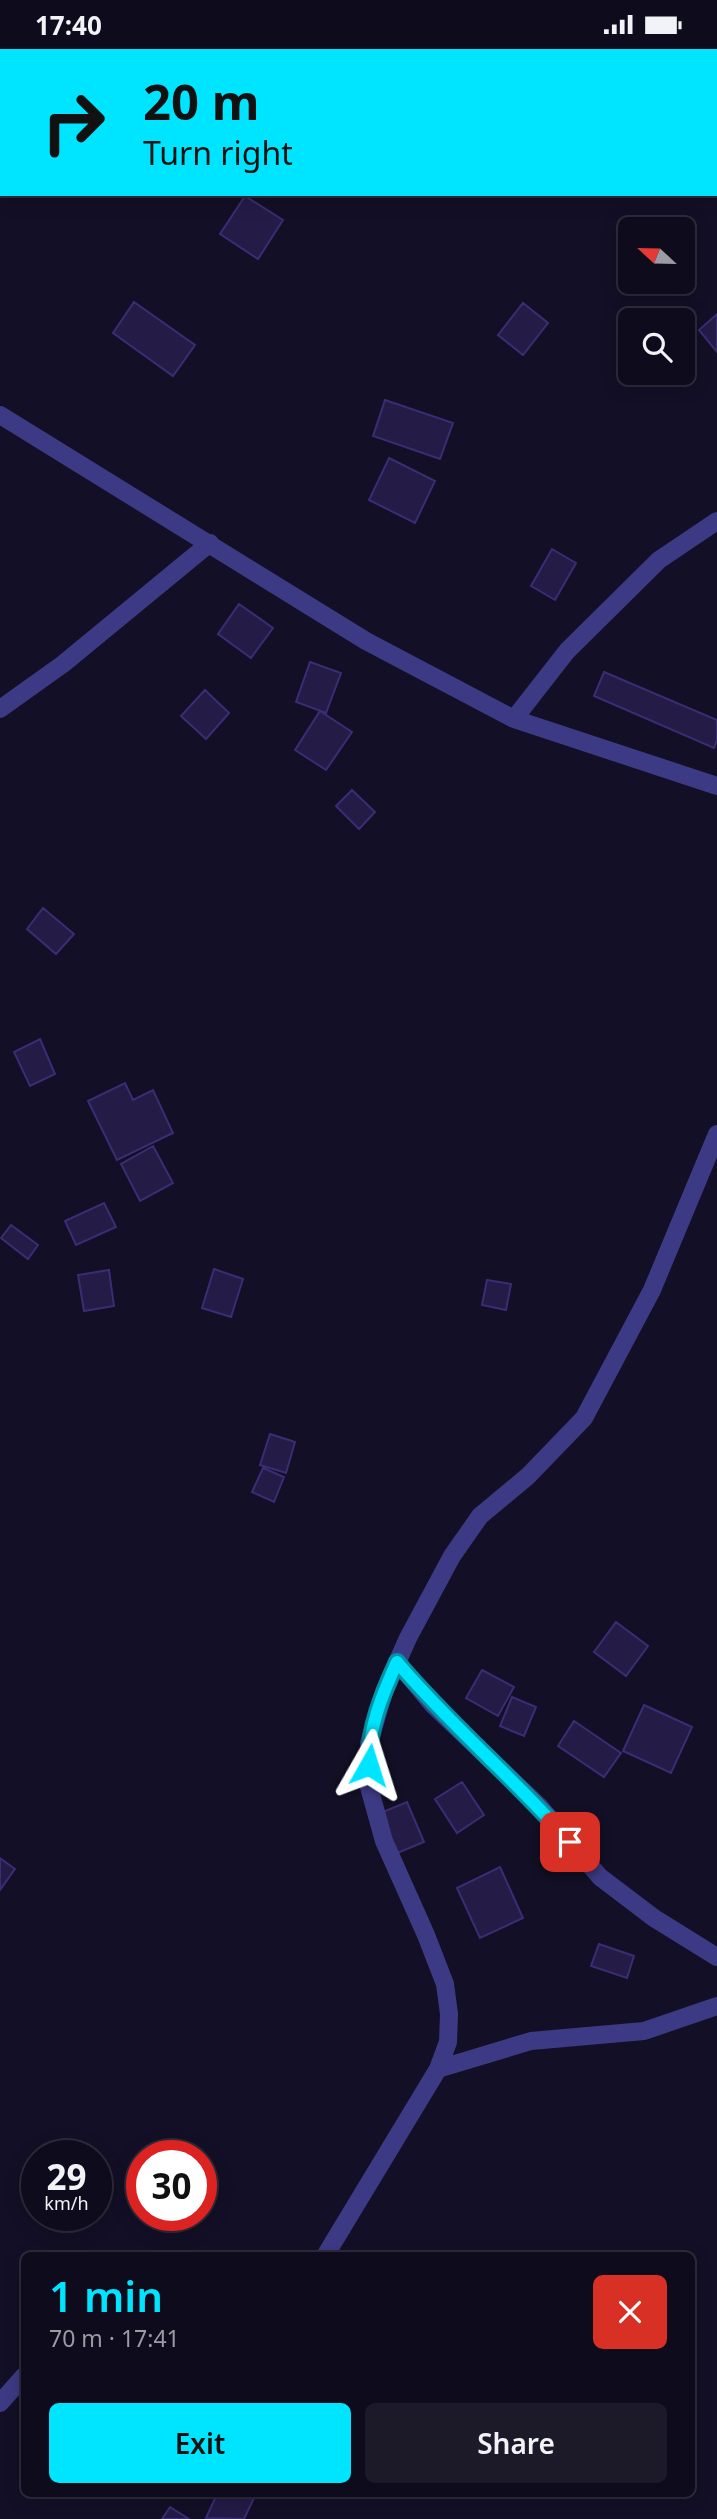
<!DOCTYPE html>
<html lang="en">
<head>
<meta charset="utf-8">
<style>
  body { margin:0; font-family:"Noto Sans",sans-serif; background:#1c1929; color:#f1f3f6; height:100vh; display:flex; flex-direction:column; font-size:26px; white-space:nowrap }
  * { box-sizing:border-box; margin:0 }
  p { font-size:23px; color:#9b9ba3 }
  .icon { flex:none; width:38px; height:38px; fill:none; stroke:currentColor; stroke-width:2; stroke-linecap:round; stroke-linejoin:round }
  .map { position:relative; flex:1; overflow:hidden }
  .sheet { position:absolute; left:21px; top:2203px; width:674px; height:245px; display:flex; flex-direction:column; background:#0e0b1c; border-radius:10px; box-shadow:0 4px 18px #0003,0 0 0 2px #2e2b3b }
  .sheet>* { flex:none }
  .hud { position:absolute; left:0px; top:0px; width:718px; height:147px; box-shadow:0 4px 18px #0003,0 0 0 2px #2e2b3b; background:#00e5ff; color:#111; overflow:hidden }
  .needle { width:46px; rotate:292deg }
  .controls { position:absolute; left:618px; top:168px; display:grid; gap:14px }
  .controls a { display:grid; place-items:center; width:77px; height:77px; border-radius:10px; background:#0e0b1c; box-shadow:0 4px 18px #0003,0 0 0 2px #2e2b3b; font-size:35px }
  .speed { position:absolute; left:21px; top:2091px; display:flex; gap:14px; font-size:35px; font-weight:700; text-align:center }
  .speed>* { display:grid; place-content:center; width:91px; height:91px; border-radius:50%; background:#0e0b1c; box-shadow:0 4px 18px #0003,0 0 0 2px #2e2b3b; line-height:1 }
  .speed small { font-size:18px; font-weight:400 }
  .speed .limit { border:10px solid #d22; background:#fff; color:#111 }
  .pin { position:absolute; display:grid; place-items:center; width:60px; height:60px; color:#fff; margin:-30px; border-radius:14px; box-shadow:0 4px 10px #0006 }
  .me { position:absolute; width:77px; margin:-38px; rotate:6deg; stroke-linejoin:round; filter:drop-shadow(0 0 5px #0008) }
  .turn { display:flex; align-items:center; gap:24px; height:147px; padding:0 28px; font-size:32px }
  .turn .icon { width:91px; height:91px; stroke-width:2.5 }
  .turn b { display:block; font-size:49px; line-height:60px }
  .round { display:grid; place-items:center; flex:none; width:74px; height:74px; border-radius:10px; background:#1c1929 }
  .head { display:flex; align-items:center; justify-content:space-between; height:119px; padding:0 28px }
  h1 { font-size:42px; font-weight:600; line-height:52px; color:#00e5ff }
  .button { display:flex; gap:14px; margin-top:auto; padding:14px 28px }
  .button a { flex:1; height:80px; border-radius:10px; background:#00e5ff; color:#111; font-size:28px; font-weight:600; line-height:80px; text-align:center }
  .button a+a { background:#1c1929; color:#f1f3f6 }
  .status { display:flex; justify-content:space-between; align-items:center; height:49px; padding:0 35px; background:#0e0b1c; direction:ltr }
  .status svg { height:19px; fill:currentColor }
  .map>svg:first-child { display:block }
</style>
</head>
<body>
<div class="status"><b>17:40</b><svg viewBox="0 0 49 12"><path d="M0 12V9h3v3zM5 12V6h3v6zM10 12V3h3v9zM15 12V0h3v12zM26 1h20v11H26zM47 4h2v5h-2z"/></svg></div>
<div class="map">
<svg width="717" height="2470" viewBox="0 0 717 2470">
  <rect width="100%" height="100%" fill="#130f26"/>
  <path fill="#241b47" stroke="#3b2d73" stroke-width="2" d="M245 147 283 171 258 210 220 185Z
    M134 253 195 296 173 327 113 284Z
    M523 254 548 274 523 306 498 286Z
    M717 265V303L699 281Z
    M385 351 453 374 440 410 373 387Z
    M389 409 435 432 415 474 369 451Z
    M552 500 576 514 555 551 531 537Z
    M239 555 273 579 251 609 218 585Z
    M310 613 341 624 326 664 296 653Z
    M604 623 717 671V691L714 699 594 647Z
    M205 641 229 664 206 690 181 667Z
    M320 662 352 683 326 721 295 701Z
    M352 741 375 763 359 780 336 757Z
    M43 859 74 885 56 905 27 880Z
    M40 990 55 1025 30 1037 14 1003Z
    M125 1034 133 1051 153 1041 173 1084 117 1111 88 1052Z
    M153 1097 173 1134 140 1152 121 1115Z
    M104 1154 116 1178 76 1196 65 1172Z
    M11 1176 38 1196 28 1210 1 1189Z
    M214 1220 243 1230 231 1268 202 1259Z
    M109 1221 114 1257 84 1262 78 1226Z
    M487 1231 511 1235 506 1261 482 1256Z
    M270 1385 295 1393 286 1424 260 1416Z
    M263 1419 284 1428 274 1453 252 1443Z
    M616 1573 648 1597 626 1627 594 1603Z
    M482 1621 514 1638 498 1667 466 1649Z
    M512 1648 536 1658 524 1687 500 1677Z
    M644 1656 692 1678 671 1724 623 1702Z
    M574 1672 621 1704 604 1728 558 1697Z
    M462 1733 484 1766 457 1784 435 1750Z
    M407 1753 424 1793 395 1805 378 1765Z
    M0 1809 15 1820 0 1841Z
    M500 1818 523 1869 480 1889 457 1839Z
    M599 1895 634 1907 627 1929 591 1917Z
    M217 2445H246L254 2449 244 2470 206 2469Z
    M170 2458 189 2470H162Z"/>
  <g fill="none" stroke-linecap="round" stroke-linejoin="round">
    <path stroke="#3d3a85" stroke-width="18" d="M0 366 366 592 514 670 717 737
      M0 660 63 615 210 494
      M514 670 567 602 659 511 717 472
      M397 1613 433 1656 540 1758 600 1828 654 1869 717 1908
      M438 2020 531 1992 644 1982 717 1957
      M325 2207 438 2020 448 1993 449 1965 445 1935 426 1886 384 1792 369 1738V1694L384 1643 408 1589 452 1507 480 1467 528 1427 584 1369 652 1241 717 1085
      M0 2354 24 2327"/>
  </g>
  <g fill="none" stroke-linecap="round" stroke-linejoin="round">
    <g stroke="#0095a6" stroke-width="18">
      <path id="route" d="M369 1716C368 1680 382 1646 397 1613 451 1677 515 1730 570 1793"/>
    </g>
    <use href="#route" stroke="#00e5ff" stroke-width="12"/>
  </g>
</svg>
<div class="controls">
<a><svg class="needle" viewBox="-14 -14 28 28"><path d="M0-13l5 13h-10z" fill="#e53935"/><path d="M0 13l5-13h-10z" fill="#9b9ba3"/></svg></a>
<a><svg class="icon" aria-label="search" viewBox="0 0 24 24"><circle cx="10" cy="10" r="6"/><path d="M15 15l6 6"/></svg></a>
</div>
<div class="speed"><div>29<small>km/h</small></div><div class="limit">30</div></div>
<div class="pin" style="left:570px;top:1793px;background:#d93025"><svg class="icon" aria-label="arrive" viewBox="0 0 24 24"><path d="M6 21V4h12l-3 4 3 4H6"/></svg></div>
<svg class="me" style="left:369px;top:1716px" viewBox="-20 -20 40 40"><path d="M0-17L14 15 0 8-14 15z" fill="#00e5ff" stroke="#fff" stroke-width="4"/></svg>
<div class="hud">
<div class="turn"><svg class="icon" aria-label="right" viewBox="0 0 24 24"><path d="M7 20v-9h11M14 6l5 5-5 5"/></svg><div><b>20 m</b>Turn right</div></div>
</div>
<section class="sheet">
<div class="head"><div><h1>1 min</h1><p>70 m · 17:41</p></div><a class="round" style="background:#d93025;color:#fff"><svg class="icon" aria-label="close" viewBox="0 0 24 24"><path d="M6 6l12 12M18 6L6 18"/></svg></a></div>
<div class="button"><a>Exit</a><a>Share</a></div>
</section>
</div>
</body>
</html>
